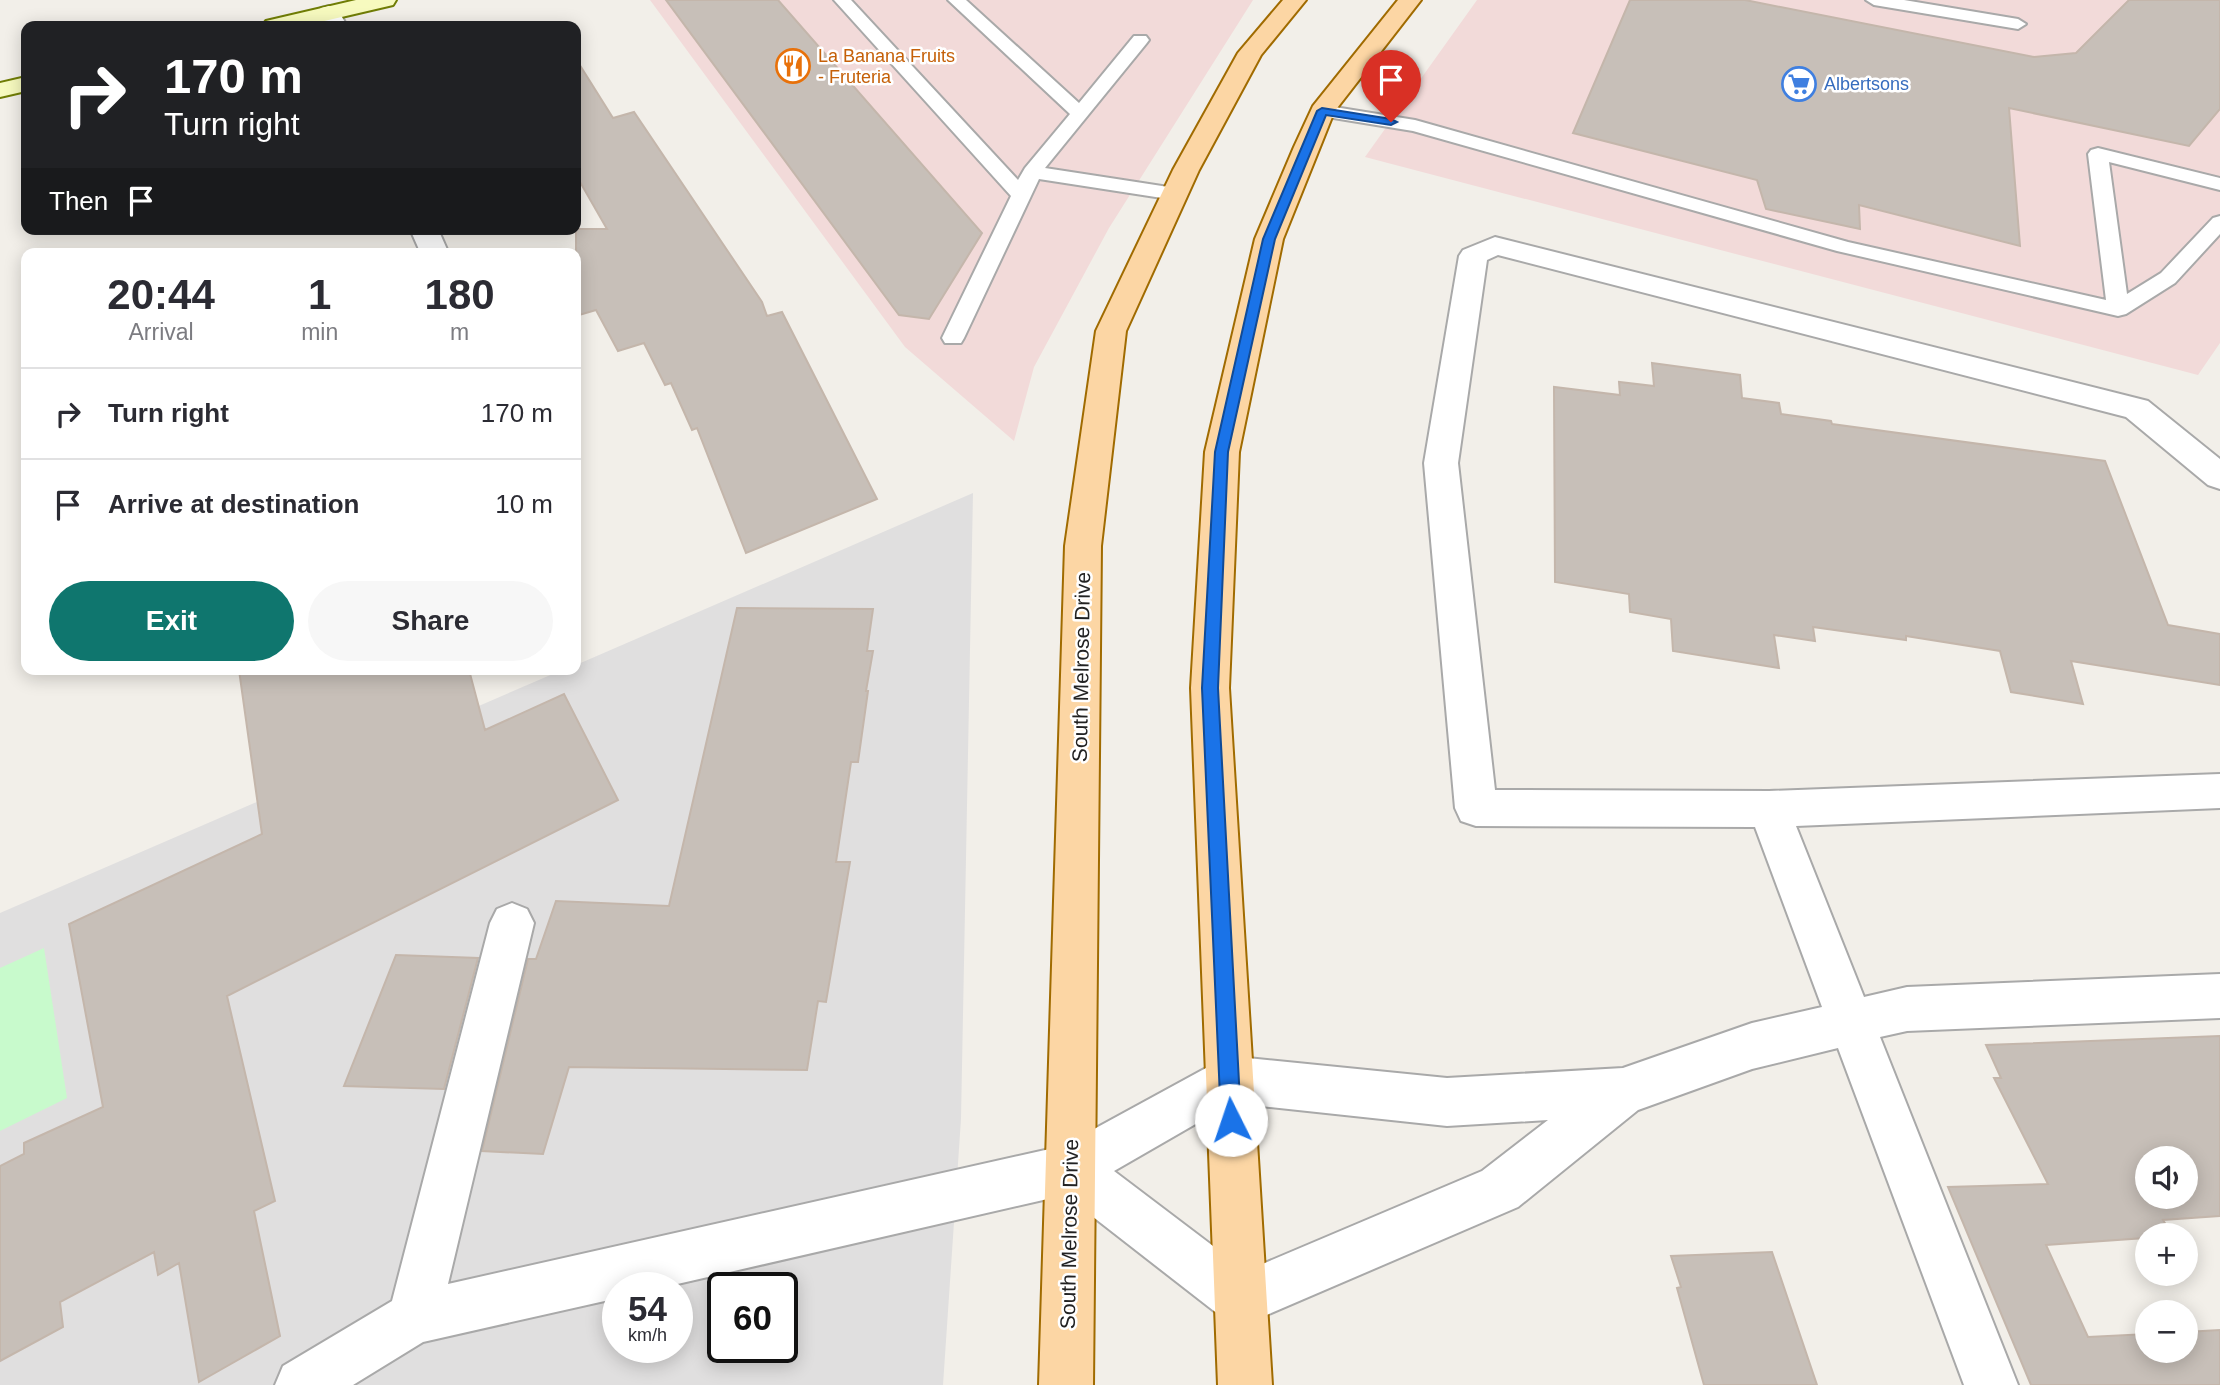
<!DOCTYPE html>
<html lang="en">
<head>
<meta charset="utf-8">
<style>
  body { margin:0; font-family:Arial,sans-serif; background:#f7f7f7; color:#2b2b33; height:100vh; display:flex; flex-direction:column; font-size:26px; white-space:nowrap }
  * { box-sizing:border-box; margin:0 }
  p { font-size:23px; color:#7c7c81 }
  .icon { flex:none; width:38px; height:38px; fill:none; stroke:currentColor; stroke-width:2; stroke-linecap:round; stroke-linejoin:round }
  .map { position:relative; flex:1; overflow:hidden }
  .details { position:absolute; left:21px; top:248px; width:560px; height:427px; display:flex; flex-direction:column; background:#fff; border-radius:14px; box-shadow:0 4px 18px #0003 }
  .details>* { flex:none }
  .hud { position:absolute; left:21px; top:21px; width:560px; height:214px; border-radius:14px; box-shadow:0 4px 18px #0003; background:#202124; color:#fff; overflow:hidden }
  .fabs { position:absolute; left:2135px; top:1146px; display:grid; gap:14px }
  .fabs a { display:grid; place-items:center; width:63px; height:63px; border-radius:50%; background:#fff; box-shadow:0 4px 18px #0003; font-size:35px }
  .speed { position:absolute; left:602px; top:1272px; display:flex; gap:14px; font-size:35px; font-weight:700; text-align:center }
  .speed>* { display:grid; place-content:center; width:91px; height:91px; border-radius:50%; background:#fff; box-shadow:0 4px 18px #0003; line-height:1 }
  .speed small { font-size:18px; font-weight:400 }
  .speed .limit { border:4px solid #111; border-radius:10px; background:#fff; color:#111 }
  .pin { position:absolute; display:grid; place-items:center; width:60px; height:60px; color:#fff; margin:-72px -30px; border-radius:50% 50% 50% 0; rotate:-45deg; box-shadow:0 0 7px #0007 }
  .pin .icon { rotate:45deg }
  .me { position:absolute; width:77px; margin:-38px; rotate:356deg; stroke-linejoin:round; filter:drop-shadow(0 0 5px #0008) }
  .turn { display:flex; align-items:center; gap:24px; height:147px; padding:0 28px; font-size:32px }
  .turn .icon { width:91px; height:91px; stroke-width:2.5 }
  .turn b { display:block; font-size:49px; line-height:60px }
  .then { display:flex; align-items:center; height:66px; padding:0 28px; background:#0003; gap:14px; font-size:26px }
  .eta { display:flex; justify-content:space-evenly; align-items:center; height:119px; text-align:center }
  .eta b { font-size:42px; font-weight:600; line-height:49px }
  .button { display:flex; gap:14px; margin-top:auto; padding:14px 28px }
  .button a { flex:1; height:80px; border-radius:42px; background:#0f766e; color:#fff; font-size:28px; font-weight:600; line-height:80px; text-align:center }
  .button a+a { background:#f7f7f7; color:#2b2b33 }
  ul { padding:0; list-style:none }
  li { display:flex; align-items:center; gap:21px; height:91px; padding:0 28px; border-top:2px solid #e1e1e2 }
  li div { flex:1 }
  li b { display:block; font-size:26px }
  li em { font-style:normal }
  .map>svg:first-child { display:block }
</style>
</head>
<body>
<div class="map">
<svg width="2220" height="1385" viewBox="0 0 2220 1385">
  <rect width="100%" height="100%" fill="#f2efe9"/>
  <path fill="#e0dfdf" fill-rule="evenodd" d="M973 493 961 1119 943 1385H0V913L562 670H576V665ZM618 1288H677V1348H618ZM723 1288H782V1348H723Z"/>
  <path fill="#f2dad9" d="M650 0H1253L1109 228 1034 367 1014 441 905 347Z
    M1477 0H2220V343L2198 375 1365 157Z"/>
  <path fill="#c8facc" d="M44 948 67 1098 0 1131V968Z"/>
  <path fill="#c7bfb8" stroke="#c4b6ab" stroke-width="2" fill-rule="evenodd" d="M666 0H778L982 233 929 319 899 315Z
    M1630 0H1745L2034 57 2076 53 2129 0H2220V109L2189 146 2009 108 2020 246 1859 205 1860 229 1766 209 1757 180 1573 133Z
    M576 59 613 118 634 112 762 302 767 316 782 312 877 499 746 553 697 428 692 430 671 383 665 385 644 343 618 351 596 310 576 316V229H607L576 175Z
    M1652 363 1740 375 1742 398 1779 403 1781 414 1831 421 1832 424 2105 461 2168 625 2220 634V685L2071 661 2083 704 2011 692 2000 651 1906 636V640L1813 627 1815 641 1774 635 1779 668 1673 651 1671 619 1630 612 1629 594 1555 582 1554 387 1620 395 1619 382 1654 386Z
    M737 608 873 609 867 651H873L866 691H868L858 762H851L836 862H850L826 1002 818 1001 807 1070 569 1067 543 1154 482 1151 528 959H536L556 901 669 906Z
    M239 670H469L485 730 564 694 618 800 227 996 275 1201 254 1211 280 1336 199 1382 179 1263 158 1275 154 1252 60 1302 63 1327 0 1361V1166L24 1154V1143L103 1107 69 924 262 834Z
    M396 955 478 958 444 1089 344 1086Z
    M2220 1036V1216L2163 1220 2173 1236 2046 1245 2088 1337 2147 1334V1351H2186V1332L2220 1330V1385H2031L1948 1187 2048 1184 1994 1078H2001L1986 1045ZM2147 1158H2186V1197H2147Z
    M1772 1252 1817 1385H1704L1677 1288 1681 1287 1671 1256Z"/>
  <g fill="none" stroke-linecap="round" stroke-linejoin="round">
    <g stroke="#a9a9a9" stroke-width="4">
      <path id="lane" d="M834 0H851L1018 180 1025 168 1070 114 948 0H966L1079 103 1134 36H1146L1149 40 1146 44 1045 168 1175 188 1182 190 1185 194 1182 198 1175 200 1039 179 964 338 961 343H945L942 338 1011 196Z
        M1866 0H1904L2018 19 2026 24 2018 29 1874 5Z
        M1322 105 1415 120 1848 242 2106 300 2088 154 2091 150 2098 148 2220 178V190L2109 162 2127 294 2161 273 2213 218 2220 216V234L2175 283 2126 314 2118 316 1837 251 1413 131 1315 115 1313 111Z"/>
    </g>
    <g stroke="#a9a9a9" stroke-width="4">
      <path id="street" d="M329 6 337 8 347 26H323L317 13 321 8Z
        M410 229H438L449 254H421Z
        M1495 237 2148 401 2220 459V489L2208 485 2126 417 1498 255 1487 260 1458 463 1495 790 1769 791 2220 774V808L1796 826 1864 997 1907 987 2220 974V1018L1907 1031 1880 1037 2018 1385H1964L1838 1048 1752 1069 1638 1110 1518 1207 1241 1326 1223 1318 1065 1195 660 1288H618V1298L423 1342 353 1385H275L283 1366 392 1301 490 923 497 909 512 903 527 909 534 923 448 1284 1063 1146 1228 1056 1447 1078 1623 1068 1752 1023 1822 1007 1755 827 1476 826 1461 821 1455 808 1424 463 1459 256 1463 250ZM1232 1103 1447 1126 1548 1120 1482 1171 1246 1271 1114 1171Z"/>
    </g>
    <g stroke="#707d05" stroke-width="4">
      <path id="secondary" d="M356 0H396L393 5 303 26H262L266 21Z
        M26 77V91L0 97V83Z"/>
    </g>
    <g stroke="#a06b00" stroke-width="4">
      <path id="primary" d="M1283 0H1306L1261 55 1199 170 1126 331 1101 546 1093 1385H1039L1065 546 1096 331 1173 170 1238 53Z
        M1398 0H1421L1334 112 1320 147 1283 239 1239 452 1229 688 1272 1385H1218L1191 688 1205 452 1255 239 1294 147 1313 106Z"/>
    </g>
    <use href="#lane" fill="#fff" fill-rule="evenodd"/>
    <use href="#street" fill="#fff" fill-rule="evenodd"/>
    <use href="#secondary" fill="#f7fabf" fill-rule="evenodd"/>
    <use href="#primary" fill="#fcd6a4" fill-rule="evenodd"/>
  </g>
  <path fill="#1a73e8" stroke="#114b97" stroke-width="2" d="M1322 108 1391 119 1397 122 1391 125 1326 115 1275 239 1228 452 1218 688 1241 1120 1238 1127 1231 1130 1224 1127 1221 1120 1202 688 1215 452 1263 239 1317 111Z"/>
  <defs>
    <g id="restaurant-ring" transform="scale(1.75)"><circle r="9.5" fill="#fff" stroke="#e8710a" stroke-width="1.5"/><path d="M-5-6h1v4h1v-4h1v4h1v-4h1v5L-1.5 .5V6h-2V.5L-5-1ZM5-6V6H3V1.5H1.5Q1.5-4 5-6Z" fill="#e8710a"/></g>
    <g id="supermarket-ring" transform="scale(1.75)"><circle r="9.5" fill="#fff" stroke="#3f7fe0" stroke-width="1.5"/><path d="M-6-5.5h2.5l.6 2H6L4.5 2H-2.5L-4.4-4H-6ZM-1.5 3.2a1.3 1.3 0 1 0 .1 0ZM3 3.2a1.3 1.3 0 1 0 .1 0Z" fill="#3f7fe0"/></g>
  </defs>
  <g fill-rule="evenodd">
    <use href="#restaurant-ring" x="793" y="66"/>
    <use href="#supermarket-ring" x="1799" y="84"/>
  </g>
  <g text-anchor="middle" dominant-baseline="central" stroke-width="5" stroke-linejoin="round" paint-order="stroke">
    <g font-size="18" fill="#c56008" stroke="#fff" text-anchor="start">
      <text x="818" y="56">La Banana Fruits<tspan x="818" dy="21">- Fruteria</tspan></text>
    </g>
    <g font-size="18" fill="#366cbe" stroke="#fff" text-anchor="start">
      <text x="1824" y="84">Albertsons</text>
    </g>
    <g font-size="21" fill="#222" stroke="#fff">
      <text transform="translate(1081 667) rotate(-89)">South Melrose Drive</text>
      <text transform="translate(1069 1234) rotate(-89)">South Melrose Drive</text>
    </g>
  </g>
</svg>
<div class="fabs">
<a><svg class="icon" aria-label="sound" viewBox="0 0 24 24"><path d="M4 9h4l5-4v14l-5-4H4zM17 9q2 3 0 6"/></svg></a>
<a>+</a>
<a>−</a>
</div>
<div class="speed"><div>54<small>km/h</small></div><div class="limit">60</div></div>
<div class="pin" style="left:1391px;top:122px;background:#d93025"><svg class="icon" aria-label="arrive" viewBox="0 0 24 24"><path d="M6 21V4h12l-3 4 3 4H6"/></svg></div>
<svg class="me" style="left:1231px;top:1120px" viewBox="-20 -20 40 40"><circle r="19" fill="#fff"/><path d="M0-13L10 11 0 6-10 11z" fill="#1a73e8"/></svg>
<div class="hud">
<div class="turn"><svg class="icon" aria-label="right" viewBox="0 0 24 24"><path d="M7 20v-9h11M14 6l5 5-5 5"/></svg><div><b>170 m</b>Turn right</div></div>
<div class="then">Then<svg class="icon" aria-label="arrive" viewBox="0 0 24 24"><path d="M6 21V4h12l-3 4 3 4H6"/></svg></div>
</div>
<section class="details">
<div class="eta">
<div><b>20:44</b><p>Arrival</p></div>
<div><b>1</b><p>min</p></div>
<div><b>180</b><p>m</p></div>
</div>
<ul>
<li><svg class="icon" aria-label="right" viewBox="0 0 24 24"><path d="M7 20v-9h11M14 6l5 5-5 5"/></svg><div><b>Turn right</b></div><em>170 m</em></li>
<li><svg class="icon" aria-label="arrive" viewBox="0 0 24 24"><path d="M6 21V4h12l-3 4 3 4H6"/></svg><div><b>Arrive at destination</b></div><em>10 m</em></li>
</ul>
<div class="button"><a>Exit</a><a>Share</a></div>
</section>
</div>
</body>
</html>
